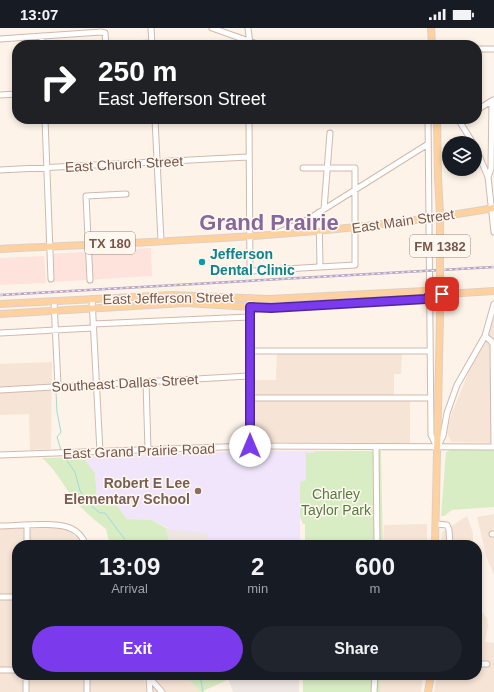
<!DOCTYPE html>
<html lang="en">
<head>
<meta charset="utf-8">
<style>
  body { margin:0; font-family:Arial,sans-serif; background:#20242c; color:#f1f3f6; height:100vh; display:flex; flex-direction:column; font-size:15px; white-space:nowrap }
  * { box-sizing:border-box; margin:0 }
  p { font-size:13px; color:#9ea1a6 }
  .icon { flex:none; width:22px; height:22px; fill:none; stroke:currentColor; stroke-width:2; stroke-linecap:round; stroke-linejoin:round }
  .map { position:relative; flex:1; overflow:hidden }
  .drawer { position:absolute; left:12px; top:512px; width:470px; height:140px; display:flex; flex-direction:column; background:#171b24; border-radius:16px; box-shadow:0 2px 6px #0003 }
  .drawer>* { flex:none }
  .hud { position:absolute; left:12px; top:12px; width:470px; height:84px; border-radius:16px; box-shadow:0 2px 6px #0003; background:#202124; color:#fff; overflow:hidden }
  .tools { position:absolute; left:442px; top:108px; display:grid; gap:8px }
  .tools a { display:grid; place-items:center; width:40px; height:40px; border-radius:50%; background:#171b24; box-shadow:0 2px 6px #0003; font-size:20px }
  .pin { position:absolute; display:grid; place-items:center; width:34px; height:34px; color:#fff; margin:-17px; border-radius:8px; box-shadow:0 2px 6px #0006 }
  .me { position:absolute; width:44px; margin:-22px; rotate:0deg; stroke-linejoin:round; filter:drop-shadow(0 0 3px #0008) }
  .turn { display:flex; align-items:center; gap:14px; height:84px; padding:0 20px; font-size:18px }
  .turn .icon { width:52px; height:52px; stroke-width:2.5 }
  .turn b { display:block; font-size:28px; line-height:34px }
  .eta { display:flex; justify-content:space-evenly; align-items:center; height:68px; text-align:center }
  .eta b { font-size:24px; font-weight:700; line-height:28px }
  .cta { display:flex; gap:8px; margin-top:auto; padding:8px 20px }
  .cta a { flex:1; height:46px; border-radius:24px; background:#7c3aed; color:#fff; font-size:16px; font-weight:700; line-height:46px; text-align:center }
  .cta a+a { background:#20242c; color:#f1f3f6 }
  .status { display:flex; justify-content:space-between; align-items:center; height:28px; padding:0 20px; background:#171b24; direction:ltr }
  .status svg { height:11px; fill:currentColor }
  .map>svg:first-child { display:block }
</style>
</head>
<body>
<div class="status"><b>13:07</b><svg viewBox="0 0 49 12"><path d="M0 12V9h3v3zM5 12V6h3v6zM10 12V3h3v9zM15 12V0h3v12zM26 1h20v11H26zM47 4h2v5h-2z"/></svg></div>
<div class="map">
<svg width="494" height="664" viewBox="0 0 494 664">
  <rect width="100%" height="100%" fill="#fef3e8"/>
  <path fill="#f6e4d6" d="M494 290V415L451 414 447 405 451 387 470 341 485 315Z
    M277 325 402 326 401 346H394V372L410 373V415L253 414V352H276Z
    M52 334 51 421 30 422 29 386 0 387V336Z
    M494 486V547L487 531 477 489Z
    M467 488 473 505V517H441L442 504Z
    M427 496V517H383L384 497Z
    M58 500 69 503 78 511 81 517H17V647H142L145 655 146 664H0V501Z
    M477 579 487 590 488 598 485 614 494 615V664H434L437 647H477Z
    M151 647H188L189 652 201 664H151Z
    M381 647H423L421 664H380Z"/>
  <path fill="#fee2dc" d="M151 220 152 248 53 254 52 226Z
    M44 228 46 255 0 257V230Z"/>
  <path fill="#eee6e2" d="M166 500 209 505 208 517H170Z
    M227 647H299V664H233Z"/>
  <path fill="#f0e5fa" d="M251 423H314L313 445 309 451 300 454V517H208V505L172 502 152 492 127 491 113 472H97L95 445 83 429Z"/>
  <path fill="#d9edc5" d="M451 422H494V479L452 482 444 488H441L446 424Z
    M314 423H381L383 517H305V496H303L300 489V454L306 452V425H314Z
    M83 429 95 445 97 472H113L127 491 152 492 166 500 170 517H110L106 501C95 493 85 484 76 474 64 459 57 443 42 430Z
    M188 647H227L225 653 201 664 189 652Z
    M303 647H381L380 664H303Z"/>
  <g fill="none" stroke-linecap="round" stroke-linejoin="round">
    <path stroke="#a0d9dc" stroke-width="1" d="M56 364 57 384 61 404 57 409 61 422
      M65 430 75 444 80 463 88 475 100 485H105L129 517
      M200 647 203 664"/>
    <g stroke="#d1b9ac" stroke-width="7">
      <path id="minor" d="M151 0 152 17
        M212 0 260 17
        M248 0 250 16
        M42 8V17
        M0 11 101 4 105 5 106 17
        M114 17 151 15
        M477 21H494
        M0 67 17 66
        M477 82 493 72
        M45 91 51 251
        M155 91 161 213
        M249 91 250 245
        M428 91 431 407 437 419
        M458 91 473 115
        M475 118 488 149 494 204
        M0 142 248 129
        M488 149 491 141 492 73
        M324 181 330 105
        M319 184 320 239
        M275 206 307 192 428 116
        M250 243 355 237V140H303
        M90 252 86 168 126 166
        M92 271 100 424
        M54 273 58 358
        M93 296 249 289
        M0 305 93 300
        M485 308 491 313 493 316 494 419
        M249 323H430
        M146 354 148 422
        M0 362 249 348
        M249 370H430
        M250 418V270
        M438 418 443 408 447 385 457 357 485 308 494 276
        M376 419 377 517
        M0 427 250 418 494 419
        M436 496 447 497 449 502 450 517
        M0 498C17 498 59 493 72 501 79 504 83 510 86 517
        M492 506H494
        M27 517V498
        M0 569H17
        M477 636H487
        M0 642H17
        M147 647 162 664
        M149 651 150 664
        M26 664V647
        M87 664V647
        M374 664 375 647"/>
    </g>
    <g stroke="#dad0cc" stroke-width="8">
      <path id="major" d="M431 0 432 17
        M437 91 438 149
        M0 221C165 213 331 209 494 180
        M0 276 172 267 269 271 425 263 430 267
        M0 286 185 275 271 280 425 271 430 267 494 263
        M435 517 440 287
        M428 664 431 647"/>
    </g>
    <use href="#minor" stroke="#fff" stroke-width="5"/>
    <use href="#major" stroke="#ffd19e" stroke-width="6"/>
    <g stroke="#b5a5c9" stroke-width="2.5">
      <path id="rail" d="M0 267 494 239"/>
    </g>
    <use href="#rail" stroke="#fff8f0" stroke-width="1" stroke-dasharray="3" stroke-linecap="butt"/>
    <g stroke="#dad0cc" stroke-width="8" stroke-linecap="butt">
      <path id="major-bridge" d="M438 149 440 186V287"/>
    </g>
    <use href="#major-bridge" stroke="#ffd19e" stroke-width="6"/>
  </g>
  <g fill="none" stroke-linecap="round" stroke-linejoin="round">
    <g stroke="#51269a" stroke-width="10">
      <path id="route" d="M250 418V279L271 280 426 271 430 267 442 266"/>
    </g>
    <use href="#route" stroke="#7c3aed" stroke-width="7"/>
  </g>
  <circle fill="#0f9aa8" stroke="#fff8f0" stroke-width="1.5" cx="202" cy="234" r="4"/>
  <circle fill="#8d6e63" stroke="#fff8f0" stroke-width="1.5" cx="198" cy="463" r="4"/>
  <g text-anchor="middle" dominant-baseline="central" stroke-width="3" stroke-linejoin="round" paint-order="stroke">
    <g fill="#fff8f0" stroke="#a2877c" stroke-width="1">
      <rect x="85" y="204" width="50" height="22" rx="3"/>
      <rect x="410" y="207" width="60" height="22" rx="3"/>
    </g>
    <g font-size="13" font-weight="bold" fill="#7a564a">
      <text x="110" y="215">TX 180</text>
      <text x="440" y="218">FM 1382</text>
    </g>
    <g font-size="14" fill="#7a564a" stroke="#fff8f0">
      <text transform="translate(124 136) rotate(-3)">East Church Street</text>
      <text transform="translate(403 193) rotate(-8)">East Main Street</text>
      <text transform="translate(168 270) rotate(-1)">East Jefferson Street</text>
      <text transform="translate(125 355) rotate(-3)">Southeast Dallas Street</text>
      <text transform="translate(139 423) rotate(-2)">East Grand Prairie Road</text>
    </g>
    <g font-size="14" font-weight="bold" fill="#0d838f" stroke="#fff8f0" text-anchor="start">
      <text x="210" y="226">Jefferson<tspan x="210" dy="16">Dental Clinic</tspan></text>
    </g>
    <g font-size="14" font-weight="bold" fill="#785e54" stroke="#fff8f0" text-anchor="end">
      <text x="190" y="455">Robert E Lee<tspan x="190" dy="16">Elementary School</tspan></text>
    </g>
    <g font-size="14" fill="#567a3e" stroke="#fff8f0">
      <text x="336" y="466">Charley<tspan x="336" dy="16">Taylor Park</tspan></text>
    </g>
    <g font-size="22" font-weight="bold" fill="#85669d" stroke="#fff8f0">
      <text x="269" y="194">Grand Prairie</text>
    </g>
  </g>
</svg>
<div class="tools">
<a><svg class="icon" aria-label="layers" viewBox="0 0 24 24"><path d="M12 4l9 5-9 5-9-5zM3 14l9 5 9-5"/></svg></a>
</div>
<div class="pin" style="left:442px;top:266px;background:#d93025"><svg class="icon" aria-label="arrive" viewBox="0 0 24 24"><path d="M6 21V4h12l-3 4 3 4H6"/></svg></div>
<svg class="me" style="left:250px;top:418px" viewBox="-20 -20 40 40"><circle r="19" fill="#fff"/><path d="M0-13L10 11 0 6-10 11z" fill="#7c3aed"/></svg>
<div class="hud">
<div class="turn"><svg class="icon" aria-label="right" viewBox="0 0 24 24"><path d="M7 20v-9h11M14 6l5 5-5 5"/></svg><div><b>250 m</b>East Jefferson Street</div></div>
</div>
<section class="drawer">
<div class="eta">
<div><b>13:09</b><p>Arrival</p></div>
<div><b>2</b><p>min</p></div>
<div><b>600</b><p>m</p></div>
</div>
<div class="cta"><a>Exit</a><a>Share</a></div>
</section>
</div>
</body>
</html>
